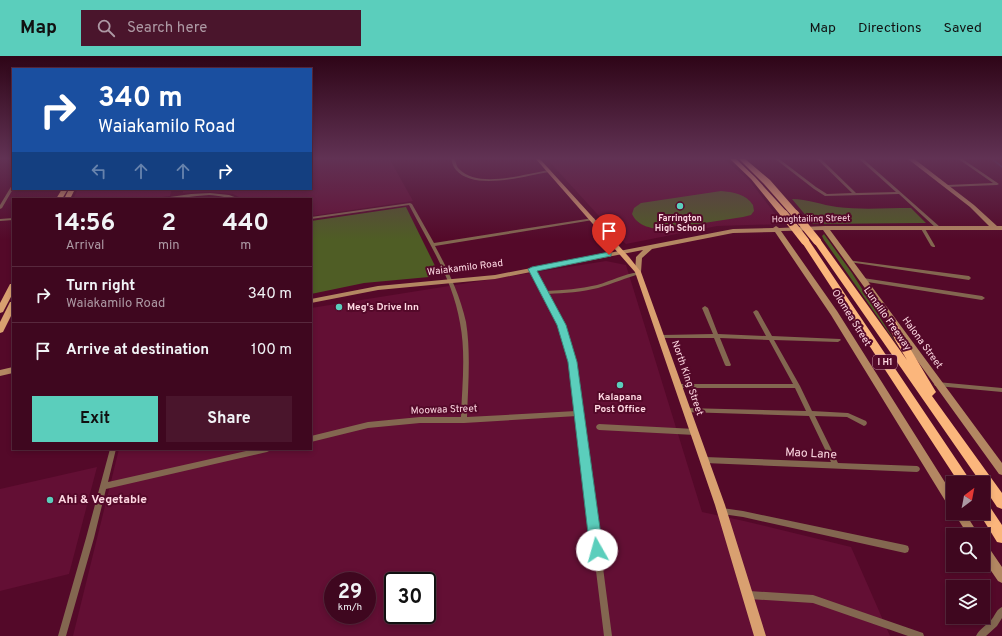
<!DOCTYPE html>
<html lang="en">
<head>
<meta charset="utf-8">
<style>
  body { margin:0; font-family:Overpass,sans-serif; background:#4a152c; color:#f1f3f6; height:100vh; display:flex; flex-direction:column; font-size:15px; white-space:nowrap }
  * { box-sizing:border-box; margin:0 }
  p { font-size:13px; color:#ad99a4 }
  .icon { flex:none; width:22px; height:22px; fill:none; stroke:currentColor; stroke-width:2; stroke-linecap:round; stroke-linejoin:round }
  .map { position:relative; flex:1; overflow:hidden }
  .side { position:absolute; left:12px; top:142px; width:300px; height:252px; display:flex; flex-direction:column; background:#3f071f; border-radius:0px; box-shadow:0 2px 6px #0003,0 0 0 1px #58283d }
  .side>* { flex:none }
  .guide { position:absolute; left:12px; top:12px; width:300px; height:122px; border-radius:0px; box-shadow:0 2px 6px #0003,0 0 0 1px #58283d; background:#1a4fa0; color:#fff; overflow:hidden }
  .needle { width:26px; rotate:32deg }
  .fabs { position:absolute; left:946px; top:420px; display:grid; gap:8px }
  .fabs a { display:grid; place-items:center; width:44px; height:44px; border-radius:0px; background:#3f071f; box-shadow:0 2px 6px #0003,0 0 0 1px #58283d; font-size:20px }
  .speed { position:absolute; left:324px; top:516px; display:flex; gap:8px; font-size:20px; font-weight:700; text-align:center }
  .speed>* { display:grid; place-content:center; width:52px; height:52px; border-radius:50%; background:#3f071f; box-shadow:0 2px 6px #0003,0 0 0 1px #58283d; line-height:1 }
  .speed small { font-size:10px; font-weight:400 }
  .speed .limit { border:2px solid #111; border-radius:6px; background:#fff; color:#111 }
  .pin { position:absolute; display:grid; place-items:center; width:34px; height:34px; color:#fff; margin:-41px -17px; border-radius:50% 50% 50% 0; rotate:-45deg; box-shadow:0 0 4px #0007 }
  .pin .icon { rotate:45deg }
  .me { position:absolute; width:44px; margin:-22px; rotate:353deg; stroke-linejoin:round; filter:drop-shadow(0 0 3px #0008) }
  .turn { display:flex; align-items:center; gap:14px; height:84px; padding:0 20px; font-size:18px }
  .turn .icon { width:52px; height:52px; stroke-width:2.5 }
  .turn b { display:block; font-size:28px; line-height:34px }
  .lanes { display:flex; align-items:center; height:38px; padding:0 20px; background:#0003; justify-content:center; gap:20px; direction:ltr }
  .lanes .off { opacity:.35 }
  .eta { display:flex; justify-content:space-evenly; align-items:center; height:68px; text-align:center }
  .eta b { font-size:24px; font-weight:700; line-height:28px }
  .button { display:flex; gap:8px; margin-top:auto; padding:8px 20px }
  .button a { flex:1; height:46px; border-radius:0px; background:#5bcebc; color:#111; font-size:16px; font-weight:700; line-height:46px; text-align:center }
  .button a+a { background:#4a152c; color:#f1f3f6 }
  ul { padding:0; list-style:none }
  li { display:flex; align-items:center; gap:12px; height:56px; padding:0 20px; border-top:1px solid #58283d }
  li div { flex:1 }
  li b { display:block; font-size:15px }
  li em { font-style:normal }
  header { display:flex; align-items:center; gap:24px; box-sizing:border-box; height:56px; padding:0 20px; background:#5bcebc; color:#111 }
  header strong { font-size:19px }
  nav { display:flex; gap:22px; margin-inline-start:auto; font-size:14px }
  .search { width:280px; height:36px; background:#4a152c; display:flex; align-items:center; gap:10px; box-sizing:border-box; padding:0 14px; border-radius:0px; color:#ad99a4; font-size:15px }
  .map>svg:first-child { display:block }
</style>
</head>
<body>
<header>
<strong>Map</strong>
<div class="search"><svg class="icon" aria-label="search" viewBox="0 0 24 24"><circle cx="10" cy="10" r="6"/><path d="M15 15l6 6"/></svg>Search here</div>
<nav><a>Map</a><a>Directions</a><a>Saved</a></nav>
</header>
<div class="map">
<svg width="1002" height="580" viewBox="0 0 1002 580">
  <rect width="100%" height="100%" fill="#540929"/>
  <path fill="#630f34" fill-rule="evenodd" d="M311 102H389L413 145 311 160V143H243L233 138 209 136 183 137V133H311Z
    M546 102H723L749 124 783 168 717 170 626 188 619 182Z
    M78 133H172L170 140 146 143H73Z
    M606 205 626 209 702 456 744 465 851 491 890 580H73L119 393H311V252ZM333 525H367V559H333ZM393 525H427V559H393Z
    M97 411 69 518 0 535V433Z"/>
  <path fill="#4f5d25" d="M721 135C733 136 746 138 753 149L754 155 751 159 743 161 665 173C653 173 638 171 632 158L634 152 641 147Z
    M792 143C807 143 822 149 837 151 861 154 886 152 911 152L926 167 813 168Z
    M406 151 437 214 435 218 429 221 364 227 311 238V165Z
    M824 178 852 217 898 290 824 184 822 180Z"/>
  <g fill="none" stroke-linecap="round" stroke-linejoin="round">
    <path stroke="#493566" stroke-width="1.5" d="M991 102 1002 111"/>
    <path fill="#836750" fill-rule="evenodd" d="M451 102H454C456 105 456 110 459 113 478 133 525 118 549 114L551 115 549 116C525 120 474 135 456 114 453 111 452 106 451 102Z
      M774 102H778L816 131 827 138 852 137 817 103V102H820L856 137 896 136 858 102H862L940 171 938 172H936L899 138 825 140 814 133Z
      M957 102H961L999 128 997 129 946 131 945 130 947 129 993 127Z
      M12 129H13V133L2 152 0 153V149Z
      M177 133H181V134L178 135Z
      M210 137 229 139 240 143C229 143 219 139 209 139 193 140 177 143 161 143L163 142 191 138Z
      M410 147 412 148 434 187 593 162 595 163 593 164 435 190C448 214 460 239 466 266 471 297 468 330 467 361L576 355 570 306 558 269 530 213V212H534L546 235C563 234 580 233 597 229 611 225 624 218 639 216L641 217V218C626 221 613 228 598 232 582 236 565 237 548 238L564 269 576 306 612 580H604L577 360 464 367H420L368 372 311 386V380L368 366 420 361H461C462 330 466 298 460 267 453 224 429 187 409 149L311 163V161Z
      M13 162V164L0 165V163Z
      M920 170H922L924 171 935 190V191H933L931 190 920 171Z
      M847 204 969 220 971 222 969 224 849 206H847Z
      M863 222 982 240 985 242 982 244 861 225V224Z
      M705 250 708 252 718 278 766 280 753 256 756 254 758 255 772 280 840 283 841 284 838 286 774 284 800 330 812 355 848 357 866 365 867 367 866 369 864 370 847 361 815 360 838 407 917 410 919 411 920 413 919 415 917 416 705 407 703 406 702 404 703 402 705 401 831 406 809 360 684 356 683 354 684 352H686L806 355 795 332H677L676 330 677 328H793L769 284 720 282 731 309 730 310H726L725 309 714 282H660L659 281 662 279 713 278 702 252Z
      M935 326H937L1002 332V336L937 330H935L934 328Z
      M599 368 695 373 697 374 698 376 697 378 695 379 599 374 597 373 596 371 597 369Z
      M110 393H116L108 426 255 393H270L269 395 267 396 106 433 94 482 66 580H58L86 482Z
      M722 452 743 455 905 489 908 490 909 493 908 496 905 497 743 461 722 458 719 457 718 455 719 453Z
      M749 535 813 539 920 576 923 577 924 580H908L813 547 749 543 746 542 745 539 746 536Z
      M1002 551V562L997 570 986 580H976C979 573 987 569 992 563 995 559 997 553 1002 551Z"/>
    <path fill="#b38762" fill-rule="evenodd" d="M908 102H913L974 149 997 170H1002V174H830L1002 407V419L999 418 823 174 781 175 837 255 953 439V453L949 451 831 259 775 176 733 177 652 193 642 202 641 216 638 218 635 216 636 201 643 194 495 223 378 234 311 247V243L378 230 495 219 733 173 773 172 776 170 779 172 825 170H989L970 151 908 103Z
      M13 311V317L0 320V314Z
      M954 457H965L979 479H968Z
      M983 488 987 489 1002 511V527L998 525 983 503Z"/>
    <path fill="#d9a070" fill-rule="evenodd" d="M535 102H539L629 201 641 216 725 449 766 580H754L715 449 635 216Z
      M62 133H68L62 143H56Z
      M69 133H75L70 143H64Z
      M10 228H13V237L3 256 0 257V247Z
      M10 246H13V256L3 276 0 277V266Z"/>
    <path fill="#fbb67c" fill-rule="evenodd" d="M729 102H735L755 121 787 156V160H781L751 123Z
      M738 102H744L770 124 798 156V160H792L764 128Z
      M802 183H808L972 427H959L801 185Z
      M814 183H820L907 304 895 284 886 264 888 262H894L905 284 936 336 932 340 1002 437V453L997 451 983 430V427H981L813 185Z
      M983 446 988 448 1002 469V487L997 486 979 457H983Z"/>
    <path stroke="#fbb67c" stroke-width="8" d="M784 158 805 185
      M795 158 817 185"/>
  </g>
  <linearGradient id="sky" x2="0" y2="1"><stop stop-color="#2e0517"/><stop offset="0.56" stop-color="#613254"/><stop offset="1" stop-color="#613254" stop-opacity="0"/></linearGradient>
  <rect width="1002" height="183" fill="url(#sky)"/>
  <path fill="#5bcebc" stroke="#3b867a" d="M609 196 611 197V200L537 215 566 269 577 306 603 494 601 498 597 500 592 498 590 494 568 306 557 269 528 213 532 211Z"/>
  <g fill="#5bcebc" stroke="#540929" stroke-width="1.5">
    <circle cx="680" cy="150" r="4"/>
    <circle cx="339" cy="251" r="4"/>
    <circle cx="620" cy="329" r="4"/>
    <circle cx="50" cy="444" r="4"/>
  </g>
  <g text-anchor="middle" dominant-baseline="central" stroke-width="4" stroke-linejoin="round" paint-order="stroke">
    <g font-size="9" font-weight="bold" fill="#fed8e2" stroke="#540929">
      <text x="680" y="162">Farrington<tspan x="680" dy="10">High School</tspan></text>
    </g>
    <g font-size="9" fill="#fed8e2" stroke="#540929">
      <text transform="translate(811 163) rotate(-1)">Houghtailing Street</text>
    </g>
    <rect fill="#540929" stroke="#cb9aaa" stroke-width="1" x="873" y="299" width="24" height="14" rx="3"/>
    <g font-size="9" font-weight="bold" fill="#fed8e2">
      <text x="885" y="306">I H1</text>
    </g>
    <g font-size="10" fill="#fed8e2" stroke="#540929">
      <text transform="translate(465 212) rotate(-7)">Waiakamilo Road</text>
      <text transform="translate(851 262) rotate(58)">Olomea Street</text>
      <text transform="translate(887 263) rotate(55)">Lunalilo Freeway</text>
      <text transform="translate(922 287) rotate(54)">Halona Street</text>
      <text transform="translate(687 322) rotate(71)">North King Street</text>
      <text transform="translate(444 354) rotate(-2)">Moowaa Street</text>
    </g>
    <g font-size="10" font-weight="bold" fill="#fed8e2" stroke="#540929" text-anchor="start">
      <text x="347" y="251">Meg's Drive Inn</text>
      <text x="620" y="341" text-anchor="middle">Kalapana<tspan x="620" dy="12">Post Office</tspan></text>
    </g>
    <g font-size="12" fill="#fed8e2" stroke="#540929">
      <text transform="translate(811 398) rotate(3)">Mao Lane</text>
    </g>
    <g font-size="12" font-weight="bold" fill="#fed8e2" stroke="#540929" text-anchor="start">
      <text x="58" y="444">Ahi &amp; Vegetable</text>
    </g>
  </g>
</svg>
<div class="fabs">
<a><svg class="needle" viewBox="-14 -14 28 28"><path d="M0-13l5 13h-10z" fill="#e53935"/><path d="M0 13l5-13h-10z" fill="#ad99a4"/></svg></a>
<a><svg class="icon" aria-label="search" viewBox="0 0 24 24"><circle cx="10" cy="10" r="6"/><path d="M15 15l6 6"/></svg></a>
<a><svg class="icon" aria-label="layers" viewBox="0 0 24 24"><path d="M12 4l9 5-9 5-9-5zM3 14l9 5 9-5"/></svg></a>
</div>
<div class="speed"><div>29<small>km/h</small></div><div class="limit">30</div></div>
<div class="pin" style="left:609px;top:199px;background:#d93025"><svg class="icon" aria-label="arrive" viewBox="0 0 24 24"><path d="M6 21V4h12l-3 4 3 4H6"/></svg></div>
<svg class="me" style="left:597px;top:494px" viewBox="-20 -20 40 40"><circle r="19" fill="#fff"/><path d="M0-13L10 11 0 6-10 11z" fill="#5bcebc"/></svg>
<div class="guide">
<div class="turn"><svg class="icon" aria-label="right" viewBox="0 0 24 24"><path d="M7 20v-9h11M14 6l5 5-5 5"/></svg><div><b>340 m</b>Waiakamilo Road</div></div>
<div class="lanes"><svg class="icon off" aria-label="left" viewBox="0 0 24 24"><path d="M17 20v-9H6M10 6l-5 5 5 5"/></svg><svg class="icon off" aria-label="ahead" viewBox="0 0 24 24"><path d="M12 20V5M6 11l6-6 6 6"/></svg><svg class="icon off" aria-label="ahead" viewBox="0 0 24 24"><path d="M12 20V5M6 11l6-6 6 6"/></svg><svg class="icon" aria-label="right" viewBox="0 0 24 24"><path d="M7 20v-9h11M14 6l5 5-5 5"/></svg></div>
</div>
<section class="side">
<div class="eta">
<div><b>14:56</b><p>Arrival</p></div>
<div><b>2</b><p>min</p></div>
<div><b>440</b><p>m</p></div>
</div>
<ul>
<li><svg class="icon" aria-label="right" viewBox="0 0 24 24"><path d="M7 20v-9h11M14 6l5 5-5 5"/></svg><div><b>Turn right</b><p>Waiakamilo Road</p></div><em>340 m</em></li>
<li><svg class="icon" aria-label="arrive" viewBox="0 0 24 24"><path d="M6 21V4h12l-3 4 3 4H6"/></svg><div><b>Arrive at destination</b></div><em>100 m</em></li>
</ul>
<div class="button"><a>Exit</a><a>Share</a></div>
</section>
</div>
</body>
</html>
